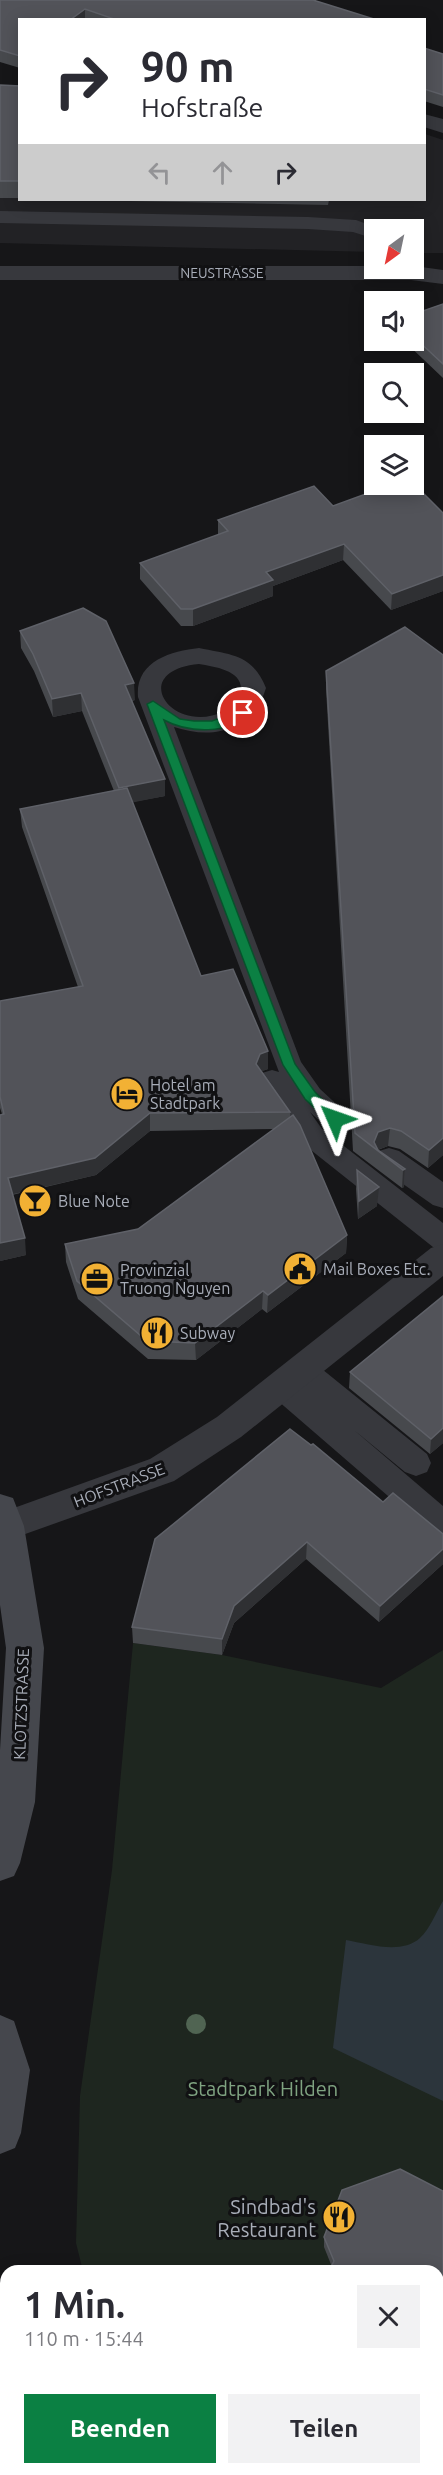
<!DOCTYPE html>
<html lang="de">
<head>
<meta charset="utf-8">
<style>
  body { margin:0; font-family:Ubuntu,sans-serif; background:#f2f2f3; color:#2b2b33; height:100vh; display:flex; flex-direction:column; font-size:22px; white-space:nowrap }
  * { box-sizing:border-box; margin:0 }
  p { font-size:20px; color:#7c7c81 }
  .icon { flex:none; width:33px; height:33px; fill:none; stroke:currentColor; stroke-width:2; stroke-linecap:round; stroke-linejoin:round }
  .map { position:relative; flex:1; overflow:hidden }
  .side { position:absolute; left:0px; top:2265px; width:444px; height:210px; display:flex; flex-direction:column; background:#fff; border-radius:18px 18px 0 0; box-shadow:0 3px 15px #0003 }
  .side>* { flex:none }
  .hud { position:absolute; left:18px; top:18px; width:408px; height:183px; border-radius:0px; box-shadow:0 3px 15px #0003; background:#fff; color:#2b2b33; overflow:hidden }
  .needle { width:39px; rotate:213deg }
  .buttons { position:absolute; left:364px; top:219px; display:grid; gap:12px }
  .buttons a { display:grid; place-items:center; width:60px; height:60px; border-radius:0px; background:#fff; box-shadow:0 3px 15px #0003; font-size:30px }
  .pin { position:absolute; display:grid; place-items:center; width:51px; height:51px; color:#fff; margin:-26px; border:3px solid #fff; border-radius:50%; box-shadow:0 2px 6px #0007 }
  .me { position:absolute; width:66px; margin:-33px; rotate:313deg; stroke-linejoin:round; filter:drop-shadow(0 0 4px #0008) }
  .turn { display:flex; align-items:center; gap:21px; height:126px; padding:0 24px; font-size:27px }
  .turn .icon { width:78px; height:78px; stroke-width:2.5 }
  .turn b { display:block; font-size:42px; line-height:51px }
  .lanes { display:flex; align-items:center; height:57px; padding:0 24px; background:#0003; justify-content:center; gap:30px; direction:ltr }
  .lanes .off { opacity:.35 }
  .round { display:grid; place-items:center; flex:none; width:63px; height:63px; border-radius:0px; background:#f2f2f3 }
  .overview { display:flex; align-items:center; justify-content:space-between; height:102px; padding:0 24px }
  h1 { font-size:36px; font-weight:700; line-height:45px }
  .cta { display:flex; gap:12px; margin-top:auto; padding:12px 24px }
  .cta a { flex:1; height:69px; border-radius:0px; background:#0b8043; color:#fff; font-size:24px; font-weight:700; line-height:69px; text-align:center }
  .cta a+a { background:#f2f2f3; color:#2b2b33 }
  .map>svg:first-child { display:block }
</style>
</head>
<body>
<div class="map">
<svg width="443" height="2475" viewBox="0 0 443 2475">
  <rect width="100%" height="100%" fill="#161618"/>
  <path fill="#222225" d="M0 93H19L20 200H424L425 134 443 140V253H414V230H375V252L0 243Z"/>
  <path fill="#1e261f" d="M133 1643 222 1655 381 1688 443 1650V2475H169L167 2469H438V2271H83L76 2243 80 2096 112 1870Z"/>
  <path fill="#2c353c" d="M443 1901V2101L333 2048 346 1940C369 1944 401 1955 420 1938 430 1929 436 1912 443 1901Z"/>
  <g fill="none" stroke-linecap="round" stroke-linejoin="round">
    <path fill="#37383d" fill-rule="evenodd" d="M0 211 308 217 356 220 383 230H375V239L353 232 308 229 0 223Z
      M199 648C232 655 252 654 266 688 253 731 213 740 174 727L301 1062 320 1089 345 1112 349 1119 345 1126C328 1132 322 1123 310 1112L322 1129 443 1223V1250L433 1247 302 1143 258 1080 262 1073 272 1070 279 1072 138 697C135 662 170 651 199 648ZM199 664C216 667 247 671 240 695 238 702 232 708 225 711 172 737 126 671 199 664Z
      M389 1148 399 1151 443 1182V1208L433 1205 379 1167 375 1159 379 1151Z
      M302 1358 312 1361 427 1454 431 1463 427 1472 416 1476 405 1472 354 1430 443 1506V1538L432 1534 270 1394 266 1385 270 1376 281 1373 290 1376 287 1370 292 1361Z"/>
    <path fill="#37383d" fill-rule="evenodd" d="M424 114 443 119V133L424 127Z
      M0 266H375V268H414V266L443 270V284L411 280H0Z
      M443 1244V1276L241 1437 174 1481 0 1543V1513L150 1459 217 1417 431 1248Z"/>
    <path fill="#45474d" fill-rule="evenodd" d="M0 1494 13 1498 24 1526 44 1648 35 1802 20 1863 14 1876 0 1881V1750L6 1648 0 1605Z
      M0 2015 14 2021 30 2070 21 2133 15 2148 0 2154Z
      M0 2372 6 2374V2441L0 2439Z
      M6 2452V2469H42L44 2475H0V2460Z"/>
  </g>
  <circle fill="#506452" cx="196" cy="2024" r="10"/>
  <path fill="#47494d" d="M0 0 377 20H20V68L0 62Z
    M424 48 443 54V107L424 101Z
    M0 85 20 86V198H0Z
    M79 200H329L328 205Z
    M443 304V378L403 340H414V314Z
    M333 506 443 513V591L391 610 343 560 273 586V596L193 626H181L140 579V563L218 535V520Z
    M20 631 135 700 132 701 165 796 132 802 201 976 268 1069 262 1071 290 1112V1118L347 1235 346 1253 267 1313 262 1309 196 1360 148 1359 78 1299 66 1262 65 1244 138 1229 274 1129 150 1131 96 1175 12 1195 26 1255 0 1261V1115L2 1114 0 1108V1001L78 987 22 827 20 809 114 791 82 711 53 717 34 671 21 648Z
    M326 671 443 1155 428 1168 400 1149 388 1146 378 1150 405 1169 404 1187 402 1188 353 1151 326 689Z
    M357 1170 377 1206 358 1219 356 1189Z
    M443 1296V1443L430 1454 349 1388 350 1372Z
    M383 1502 443 1534V1564L379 1622 306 1559 234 1623 222 1655 133 1643 132 1627Z
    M400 2169 443 2191V2447L438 2458V2271H329L332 2267 324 2247V2237L342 2190Z"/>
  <path fill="#2f3033" d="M85 9V20H70Z
    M344 544 343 560 273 586V596L193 626V609L266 572Z
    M443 575V591L391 610 392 594Z
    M134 683 135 700 126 702 125 685Z
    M81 693 82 711 53 717 52 699Z
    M165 779V796L120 805 119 788Z
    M268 1051V1069L260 1072 256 1064 260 1054Z
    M150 1113V1131L96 1175 9 1195 8 1178Z
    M390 1128 388 1146 377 1150 374 1142 378 1132Z
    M443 1138V1155L428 1168 429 1150Z
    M405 1169 404 1187 402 1188 403 1170Z
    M379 1187 377 1206 358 1219 359 1201Z
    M347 1235 346 1253 267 1313 268 1295Z
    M25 1238 26 1255 0 1261V1243Z
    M263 1291 262 1309 196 1360 195 1343Z
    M443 1428V1443L430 1454 431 1439Z
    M307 1542 306 1559 234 1623 222 1655V1639L234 1606Z
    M443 1549V1564L379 1622 380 1606Z"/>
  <path fill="#525359" stroke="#5f6168" stroke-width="1.5" d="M0 0H313L377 20H117L85 9 70 20H20V56L0 50Z
    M424 48 443 54V95L424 89Z
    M0 85 20 86V181H0Z
    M443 304V364L414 337V314Z
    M393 484H414L443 513V575L392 594 344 544 266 572 273 580 193 609H181L140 563 228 531 218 520 314 486 333 506Z
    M83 608 106 621 134 683 125 685 165 779 119 788 81 693 52 699 33 654 20 631Z
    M405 627 443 655V1138L429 1150 401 1131 390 1128 378 1132 374 1142 378 1150 405 1169 403 1170 355 1133 326 671Z
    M127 788 201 976 233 969 268 1051 260 1054 256 1064 290 1112 150 1113 95 1158 8 1178 25 1238 0 1243V1115L4 1114 0 1097V1001L83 986 20 809Z
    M293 1115 300 1125 347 1235 268 1295 263 1291 195 1343 147 1341 77 1281 65 1244 138 1229Z
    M357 1170 379 1187 359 1201Z
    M443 1296V1428L431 1439 350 1372Z
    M290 1429 311 1445 313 1444 383 1502 393 1493 443 1534V1549L380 1606 307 1542 234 1606 222 1639 132 1627 155 1539Z
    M400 2169 443 2191V2444L438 2455V2271H329L334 2261 324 2237 342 2190Z
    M169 2469H432L429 2475H170Z"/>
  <path fill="#0b8043" stroke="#07532c" stroke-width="1.5" d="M153 701 180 719 194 721H212L243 709 249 713C230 735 188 733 164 720L295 1064 315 1092 339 1116 341 1119 339 1123H330L305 1099 283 1065 147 704Z"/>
  <defs>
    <g id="hotel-disc" transform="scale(1.725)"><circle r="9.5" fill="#f2b134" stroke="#111113"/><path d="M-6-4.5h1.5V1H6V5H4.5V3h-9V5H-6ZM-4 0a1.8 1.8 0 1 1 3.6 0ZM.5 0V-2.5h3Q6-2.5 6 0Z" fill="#111"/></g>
    <g id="bar-disc" transform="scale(1.725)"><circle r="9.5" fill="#f2b134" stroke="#111113"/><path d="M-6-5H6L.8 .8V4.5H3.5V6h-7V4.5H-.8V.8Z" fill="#111"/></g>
    <g id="civic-disc" transform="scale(1.725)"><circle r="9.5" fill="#f2b134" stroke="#111113"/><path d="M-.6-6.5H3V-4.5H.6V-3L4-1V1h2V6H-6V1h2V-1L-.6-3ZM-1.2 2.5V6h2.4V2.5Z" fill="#111"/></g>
    <g id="office-disc" transform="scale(1.725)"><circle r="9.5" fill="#f2b134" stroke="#111113"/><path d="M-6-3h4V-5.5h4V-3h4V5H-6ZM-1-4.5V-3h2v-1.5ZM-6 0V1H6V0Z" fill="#111"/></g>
    <g id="restaurant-disc" transform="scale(1.725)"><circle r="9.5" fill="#f2b134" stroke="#111113"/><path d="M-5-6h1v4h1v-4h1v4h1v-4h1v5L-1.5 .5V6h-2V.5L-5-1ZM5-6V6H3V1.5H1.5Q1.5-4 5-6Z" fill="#111"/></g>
  </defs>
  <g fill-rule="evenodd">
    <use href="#hotel-disc" x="127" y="1094"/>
    <use href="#bar-disc" x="35" y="1201"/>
    <use href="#civic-disc" x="300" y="1269"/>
    <use href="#office-disc" x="97" y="1279"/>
    <use href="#restaurant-disc" x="157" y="1333"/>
    <use href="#restaurant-disc" x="339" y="2217"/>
  </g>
  <g text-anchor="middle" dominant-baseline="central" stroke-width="6" stroke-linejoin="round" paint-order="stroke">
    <g font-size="14" fill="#a8adb8" stroke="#111113">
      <text x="222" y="273">NEUSTRASSE</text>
    </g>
    <g font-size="16" fill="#a8adb8" stroke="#111113" text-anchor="start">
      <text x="150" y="1085">Hotel am<tspan x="150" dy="18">Stadtpark</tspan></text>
      <text x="58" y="1201">Blue Note</text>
      <text x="323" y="1269">Mail Boxes Etc.</text>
      <text x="120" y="1270">Provinzial<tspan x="120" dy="18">Truong Nguyen</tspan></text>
      <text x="180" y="1333">Subway</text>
    </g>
    <g font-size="16" fill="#a8adb8" stroke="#111113">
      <text transform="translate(119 1485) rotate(-21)">HOFSTRASSE</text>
      <text transform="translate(21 1704) rotate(-88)">KLOTZSTRASSE</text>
    </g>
    <g font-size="20" fill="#7fa381" stroke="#111113">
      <text x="263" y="2088">Stadtpark Hilden</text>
    </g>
    <g font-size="20" fill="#a8adb8" stroke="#111113" text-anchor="end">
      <text x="316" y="2206">Sindbad's<tspan x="316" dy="23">Restaurant</tspan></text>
    </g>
  </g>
</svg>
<div class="buttons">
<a><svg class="needle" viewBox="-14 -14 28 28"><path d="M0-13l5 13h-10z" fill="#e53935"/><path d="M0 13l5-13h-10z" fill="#7c7c81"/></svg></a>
<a><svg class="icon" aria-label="sound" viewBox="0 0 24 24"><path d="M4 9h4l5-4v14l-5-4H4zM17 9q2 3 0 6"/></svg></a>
<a><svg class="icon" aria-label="search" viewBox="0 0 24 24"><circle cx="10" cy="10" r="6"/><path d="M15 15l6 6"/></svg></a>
<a><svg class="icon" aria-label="layers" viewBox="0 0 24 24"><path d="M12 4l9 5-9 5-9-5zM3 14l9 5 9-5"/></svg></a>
</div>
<div class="pin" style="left:243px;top:713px;background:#d93025"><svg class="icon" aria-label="arrive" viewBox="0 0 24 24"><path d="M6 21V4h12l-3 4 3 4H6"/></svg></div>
<svg class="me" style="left:335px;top:1119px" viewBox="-20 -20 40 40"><path d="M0-17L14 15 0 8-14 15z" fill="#0b8043" stroke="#fff" stroke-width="4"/></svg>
<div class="hud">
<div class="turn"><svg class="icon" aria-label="right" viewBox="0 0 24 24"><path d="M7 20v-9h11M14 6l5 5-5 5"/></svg><div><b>90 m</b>Hofstraße</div></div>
<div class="lanes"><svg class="icon off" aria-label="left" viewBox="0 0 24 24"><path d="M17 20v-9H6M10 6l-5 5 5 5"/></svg><svg class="icon off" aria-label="ahead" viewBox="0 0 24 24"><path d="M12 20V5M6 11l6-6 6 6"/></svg><svg class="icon" aria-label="right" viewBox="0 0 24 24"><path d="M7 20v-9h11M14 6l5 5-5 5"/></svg></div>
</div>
<section class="side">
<div class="overview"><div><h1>1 Min.</h1><p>110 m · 15:44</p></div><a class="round"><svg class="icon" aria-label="close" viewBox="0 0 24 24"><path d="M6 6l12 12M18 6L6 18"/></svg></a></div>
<div class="cta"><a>Beenden</a><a>Teilen</a></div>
</section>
</div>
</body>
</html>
